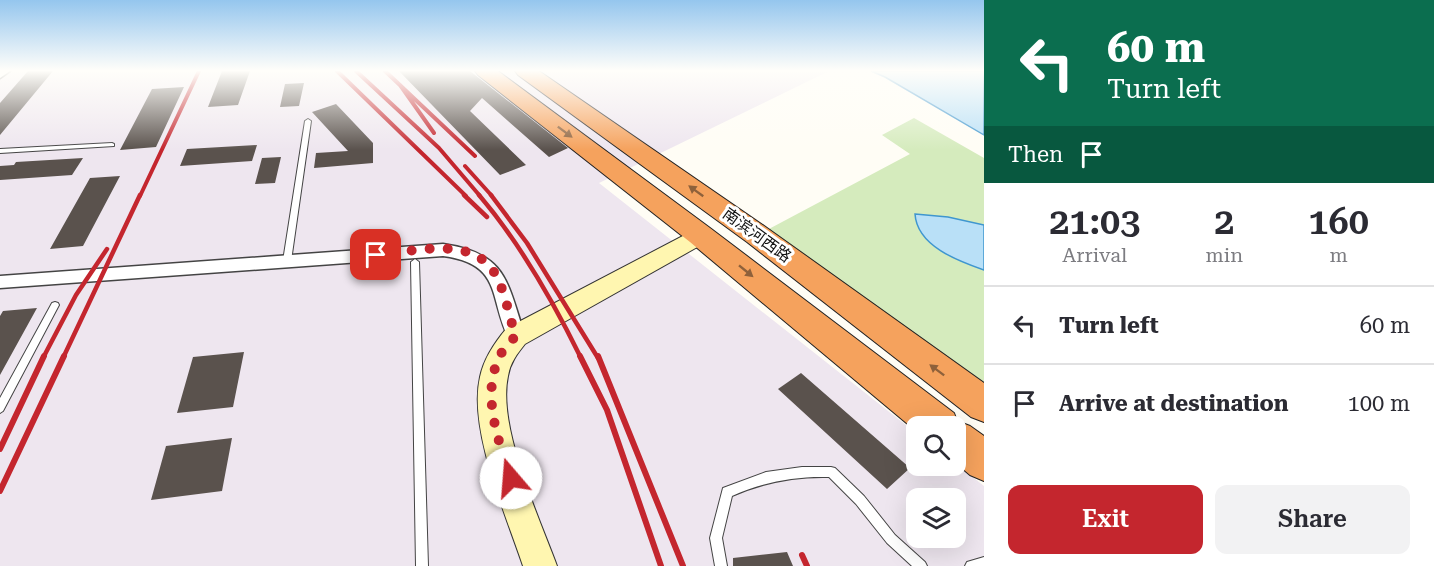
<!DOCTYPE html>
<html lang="en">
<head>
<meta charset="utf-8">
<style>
  body { margin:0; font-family:"Roboto Serif","Noto Sans SC",serif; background:#f2f2f3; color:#2b2b33; height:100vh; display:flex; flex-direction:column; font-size:22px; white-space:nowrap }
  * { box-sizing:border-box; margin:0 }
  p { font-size:20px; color:#7c7c81 }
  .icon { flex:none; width:33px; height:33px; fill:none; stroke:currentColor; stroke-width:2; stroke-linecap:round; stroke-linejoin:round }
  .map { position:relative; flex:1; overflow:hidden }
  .side { display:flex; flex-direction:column; background:#fff; width:450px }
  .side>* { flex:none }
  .top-card { background:#0b6e4f; color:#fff; overflow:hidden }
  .controls { position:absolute; left:906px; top:416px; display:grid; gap:12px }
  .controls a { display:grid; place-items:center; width:60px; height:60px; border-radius:12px; background:#fff; box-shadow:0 6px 24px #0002; font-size:30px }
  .pin { position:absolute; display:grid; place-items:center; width:51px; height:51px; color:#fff; margin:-26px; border-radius:12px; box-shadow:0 3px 9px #0006 }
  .me { position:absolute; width:66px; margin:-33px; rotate:342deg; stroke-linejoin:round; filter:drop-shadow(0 0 4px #0008) }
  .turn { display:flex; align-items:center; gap:21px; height:126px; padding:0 24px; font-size:27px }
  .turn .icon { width:78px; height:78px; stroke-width:2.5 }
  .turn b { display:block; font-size:42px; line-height:51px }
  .then { display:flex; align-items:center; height:57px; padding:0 24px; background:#0003; gap:12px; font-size:22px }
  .eta { display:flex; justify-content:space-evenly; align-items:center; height:102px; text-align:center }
  .eta b { font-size:36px; font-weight:600; line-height:42px }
  .action { display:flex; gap:12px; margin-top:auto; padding:12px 24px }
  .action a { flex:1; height:69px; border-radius:12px; background:#c4262e; color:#fff; font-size:24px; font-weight:600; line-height:69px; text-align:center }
  .action a+a { background:#f2f2f3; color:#2b2b33 }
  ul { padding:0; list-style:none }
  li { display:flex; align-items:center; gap:18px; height:78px; padding:0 24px; border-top:2px solid #e1e1e2 }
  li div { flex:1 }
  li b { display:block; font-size:22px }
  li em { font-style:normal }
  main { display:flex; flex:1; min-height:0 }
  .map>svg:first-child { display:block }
</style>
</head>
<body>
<main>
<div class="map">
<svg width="984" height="566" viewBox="0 0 984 566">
  <rect width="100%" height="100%" fill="#fffdf5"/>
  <path fill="#eee6ef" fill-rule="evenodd" d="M0 71H829L599 183 916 433V465L956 464 984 486V566H0ZM916 498H956V537H916Z"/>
  <path fill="#d5ebbd" d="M914 118 984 158V382L767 230 910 154 882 135Z"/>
  <path fill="#b9e0f7" stroke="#3f96cf" stroke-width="1.5" d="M871 71H984V135L885 77Z
    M915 214 948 217 984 225V270C958 261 917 246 915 214Z"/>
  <path fill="#5a524d" d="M28 71H53L0 135V103Z
    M222 71H250L238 105 208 107Z
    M399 71H470L568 148 549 157 482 98 470 111 526 165 500 175Z
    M304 83 299 106 280 107 285 84Z
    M184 87 156 147 120 150 152 89Z
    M336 104 373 143V163L314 168 316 153 348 151 312 112Z
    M257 145 252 161 180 166 187 149Z
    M281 157 275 183 255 184 262 158Z
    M83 158 72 175 0 180V166L14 165 16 162Z
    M120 176 83 246 50 249 90 178Z
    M37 308 0 375V316L3 311Z
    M244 352 233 407 177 413 193 357Z
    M801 373 910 468 887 489 778 389Z
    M232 438 222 491 151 500 166 446Z
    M787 552 793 566H733V558Z"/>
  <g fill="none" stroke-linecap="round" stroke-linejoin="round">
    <g stroke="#444" stroke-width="2">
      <path id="lane" d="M308 119 311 121 291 261 287 264 283 261 305 121Z
        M112 143 114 144V146L0 153V149Z
        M415 259 419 262 428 566H416L411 262Z
        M55 302 58 303 59 305 3 411 0 413V398L52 303Z
        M802 467H831L835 468 864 496 895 535 925 562 927 566H912L887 543 856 504 829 477C794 476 764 482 732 496L722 538 727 566H715L710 538 723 488 766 472Z
        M984 557V566H965L967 562Z"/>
    </g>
    <g stroke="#444" stroke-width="3">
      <path id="street" d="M0 71H10L0 78Z
        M443 244C507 253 507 282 525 336L522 341 516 343 510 341C488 299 504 264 443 256L0 288V276Z"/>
    </g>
    <g stroke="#333" stroke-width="2">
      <path id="secondary" d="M700 227 708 229 711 235 708 241 525 344C517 354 510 363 508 376 497 427 539 517 557 566H523C506 515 468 429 480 377 484 358 495 342 507 328Z"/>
    </g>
    <g stroke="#222" stroke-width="2">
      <path id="highway" d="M475 71H498L710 228 954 413 957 421 970 426 984 436V481L970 475 956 463V426H916V431L690 242 478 75Z
        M515 71H539L767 228 984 383V422L971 417 747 242 518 75Z"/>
    </g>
    <use href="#lane" fill="#fff" fill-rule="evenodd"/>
    <use href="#street" fill="#fff" fill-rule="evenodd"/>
    <use href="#secondary" fill="#fff6b0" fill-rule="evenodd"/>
    <use href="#highway" fill="#f5a25d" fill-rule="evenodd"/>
    <path stroke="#c4262e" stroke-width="4" d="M337 71 466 196
      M356 71 439 148 480 196
      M385 71 475 156
      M400 85 434 133
      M465 166 492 196
      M140 196 199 71"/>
    <path stroke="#c4262e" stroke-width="4.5" d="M464 195 487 217
      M479 195C520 243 553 301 581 358
      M491 195 527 243 598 358
      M43 358 76 295 107 249
      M63 358 140 195"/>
    <path stroke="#c4262e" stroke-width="6" d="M580 356 607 410 661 566
      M598 356 683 566
      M0 449 44 356
      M0 491 64 356
      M802 555 807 566"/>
  </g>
  <defs><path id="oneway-solid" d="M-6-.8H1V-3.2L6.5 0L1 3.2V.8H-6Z" transform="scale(1.5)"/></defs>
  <g fill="#8e613b">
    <use href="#oneway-solid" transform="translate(565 132) rotate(37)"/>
    <use href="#oneway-solid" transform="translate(696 191) rotate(-144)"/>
    <use href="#oneway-solid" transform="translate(746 271) rotate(39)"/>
    <use href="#oneway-solid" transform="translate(937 370) rotate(-143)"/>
  </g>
  <linearGradient id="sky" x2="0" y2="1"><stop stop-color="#95c6ee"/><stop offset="0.47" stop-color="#fffefa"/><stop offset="1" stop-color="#fffefa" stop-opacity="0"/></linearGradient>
  <rect width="984" height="150" fill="url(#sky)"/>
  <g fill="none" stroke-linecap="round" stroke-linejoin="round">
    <path stroke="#c4262e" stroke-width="10" stroke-dasharray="0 18" d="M376 255C410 252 468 236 492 269 505 287 508 315 516 336 511 341 504 347 501 354 480 392 498 440 511 478"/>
  </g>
  <g text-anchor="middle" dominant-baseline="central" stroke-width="6" stroke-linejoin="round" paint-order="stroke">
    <g font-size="16" fill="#111" stroke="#fff">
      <text transform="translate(757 235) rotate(36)">南滨河西路</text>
    </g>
  </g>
</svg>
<div class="controls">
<a><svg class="icon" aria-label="search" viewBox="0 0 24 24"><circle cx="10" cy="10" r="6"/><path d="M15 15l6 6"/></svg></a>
<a><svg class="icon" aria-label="layers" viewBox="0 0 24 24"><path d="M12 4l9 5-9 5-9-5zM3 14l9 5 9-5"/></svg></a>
</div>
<div class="pin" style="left:376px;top:255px;background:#d93025"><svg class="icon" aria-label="arrive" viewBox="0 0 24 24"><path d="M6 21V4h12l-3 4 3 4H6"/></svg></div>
<svg class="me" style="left:511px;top:478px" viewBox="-20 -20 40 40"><circle r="19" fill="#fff"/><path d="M0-13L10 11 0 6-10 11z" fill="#c4262e"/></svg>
</div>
<section class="side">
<div class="top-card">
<div class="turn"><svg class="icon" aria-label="left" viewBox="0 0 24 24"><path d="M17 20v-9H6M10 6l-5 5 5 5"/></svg><div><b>60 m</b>Turn left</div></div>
<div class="then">Then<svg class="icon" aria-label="arrive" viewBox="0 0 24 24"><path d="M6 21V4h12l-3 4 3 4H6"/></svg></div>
</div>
<div class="eta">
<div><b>21:03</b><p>Arrival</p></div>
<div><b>2</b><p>min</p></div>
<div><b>160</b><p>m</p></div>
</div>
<ul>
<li><svg class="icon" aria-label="left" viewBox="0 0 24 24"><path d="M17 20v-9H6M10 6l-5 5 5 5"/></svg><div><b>Turn left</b></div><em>60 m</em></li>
<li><svg class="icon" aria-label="arrive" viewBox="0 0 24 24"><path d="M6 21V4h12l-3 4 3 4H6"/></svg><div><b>Arrive at destination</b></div><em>100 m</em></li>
</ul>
<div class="action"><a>Exit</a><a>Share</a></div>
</section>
</main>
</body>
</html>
